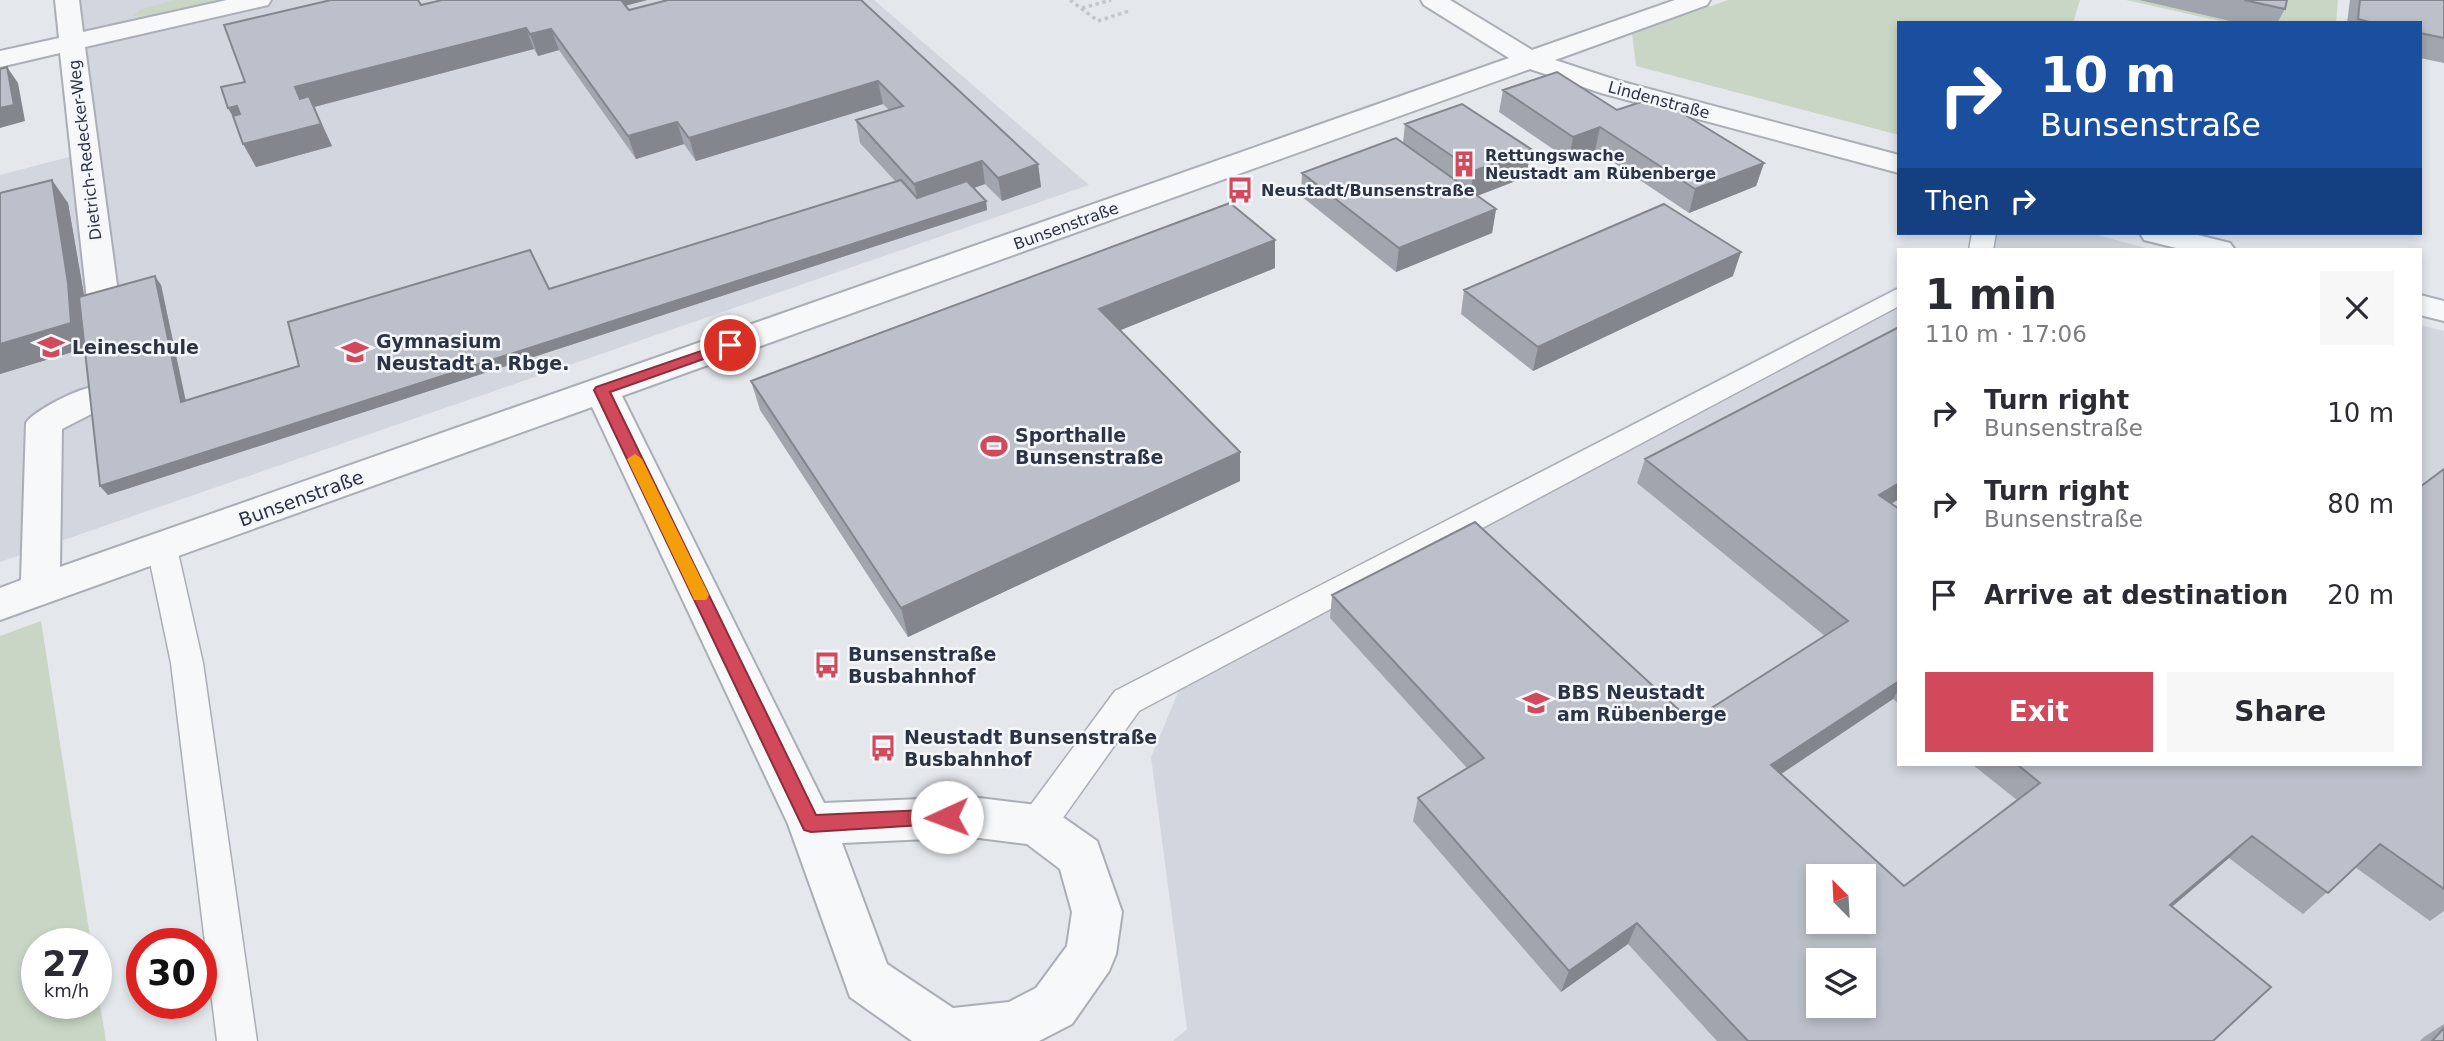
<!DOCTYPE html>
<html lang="en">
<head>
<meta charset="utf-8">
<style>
  body { margin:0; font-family:"DejaVu Sans",sans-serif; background:#f7f7f7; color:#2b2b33; height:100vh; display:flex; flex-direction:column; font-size:26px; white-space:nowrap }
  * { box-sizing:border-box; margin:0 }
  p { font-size:23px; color:#7c7c81 }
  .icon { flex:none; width:38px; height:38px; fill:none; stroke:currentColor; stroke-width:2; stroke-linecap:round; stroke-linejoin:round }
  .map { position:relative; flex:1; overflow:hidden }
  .drawer { position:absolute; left:1897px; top:248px; width:525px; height:518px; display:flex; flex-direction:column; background:#fff; border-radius:0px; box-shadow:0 4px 10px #0003 }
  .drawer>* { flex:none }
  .hud { position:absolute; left:1897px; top:21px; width:525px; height:214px; border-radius:0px; box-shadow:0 4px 10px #0003; background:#1a4fa0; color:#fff; overflow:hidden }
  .needle { width:46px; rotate:336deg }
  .tools { position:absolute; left:1806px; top:864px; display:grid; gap:14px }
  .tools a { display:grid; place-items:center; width:70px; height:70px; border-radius:0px; background:#fff; box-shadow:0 4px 10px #0003; font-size:35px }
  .speed { position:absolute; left:21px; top:928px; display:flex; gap:14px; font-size:35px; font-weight:700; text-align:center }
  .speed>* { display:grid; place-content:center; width:91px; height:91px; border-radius:50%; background:#fff; box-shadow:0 4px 10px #0003; line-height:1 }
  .speed small { font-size:18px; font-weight:400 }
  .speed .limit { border:10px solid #d22; background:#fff; color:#111 }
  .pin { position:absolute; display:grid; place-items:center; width:60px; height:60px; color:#fff; margin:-30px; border:4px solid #fff; border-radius:50%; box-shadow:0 2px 7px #0007 }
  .me { position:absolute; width:77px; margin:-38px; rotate:268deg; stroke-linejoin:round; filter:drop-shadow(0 0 5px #0008) }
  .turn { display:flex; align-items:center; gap:24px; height:147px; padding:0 28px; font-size:32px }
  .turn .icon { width:91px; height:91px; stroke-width:2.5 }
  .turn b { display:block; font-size:49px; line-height:60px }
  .then { display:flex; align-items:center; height:66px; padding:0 28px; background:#0003; gap:14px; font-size:26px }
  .round { display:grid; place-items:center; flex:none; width:74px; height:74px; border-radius:0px; background:#f7f7f7 }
  .headline { display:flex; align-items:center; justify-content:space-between; height:119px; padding:0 28px }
  h1 { font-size:42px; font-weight:800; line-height:52px }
  .action { display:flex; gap:14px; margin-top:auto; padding:14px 28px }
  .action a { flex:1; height:80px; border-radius:0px; background:#d1495b; color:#fff; font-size:28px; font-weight:800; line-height:80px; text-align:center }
  .action a+a { background:#f7f7f7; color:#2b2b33 }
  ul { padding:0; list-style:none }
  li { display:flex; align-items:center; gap:21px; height:91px; padding:0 28px }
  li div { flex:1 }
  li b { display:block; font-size:26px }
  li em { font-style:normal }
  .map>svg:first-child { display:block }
</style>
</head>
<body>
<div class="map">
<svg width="2444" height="1041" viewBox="0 0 2444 1041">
  <rect width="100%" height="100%" fill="#e4e7ec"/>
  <path fill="#d2d6de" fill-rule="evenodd" d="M75 0H874L1089 185 0 562V175L77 155Z
    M1999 233H2090L2153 250H1965Z
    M1899 285V765H2420V325L2444 331V1041H1173L1187 1029 1151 757 1197 648ZM1818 877H1864V922H1818ZM1818 961H1864V1006H1818Z"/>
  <path fill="#c9d6c5" d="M175 0H228L150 18 133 16 141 9Z
    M1728 0H2080L2073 23H1899V135L1636 66 1632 34Z
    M2126 0H2338L2336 23H2229Z
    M41 621 91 943H37V1003H96V980L106 1041H0V636Z"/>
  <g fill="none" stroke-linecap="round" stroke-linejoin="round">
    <g stroke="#a9aeb7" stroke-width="3">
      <path id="lane" d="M1972 233H1996L1993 250H1969Z
        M1899 288V306L1139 711 1050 836 1037 841 1024 836 1019 825 1024 814 1115 691Z
        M162 537 173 540 177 548 203 663 257 1041H217L171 663 147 548 151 540Z"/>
    </g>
    <g stroke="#a9aeb7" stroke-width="4">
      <path id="street" d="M55 0H79L83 32 227 0H271L268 5 85 47 119 300 114 307 103 310 92 307 87 300 60 53 0 67V51L59 38Z
        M1421 0H1450L1532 50 1675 0H1710L1707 5 1555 60 1619 81 1899 155V173L1601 93 1530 69 622 396 824 803 971 797 1037 805 1054 811 1097 841 1122 912 1116 954 1109 971 1072 1024 1039 1041H912L850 997 788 824 592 407 0 620V588L21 580 26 423C33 411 82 386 96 387 100 387 104 389 107 390L113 398 107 406 62 429 60 567 1509 58 1424 5ZM971 837 1027 844 1060 869 1072 912 1067 946 1036 988 1009 1002 953 1008 887 964 842 843Z
        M2140 233H2190L2230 243 2235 250H2184L2144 240Z
        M2420 295 2444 301V321L2420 315Z"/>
    </g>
    <path stroke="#c2c5cb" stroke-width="3.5" stroke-dasharray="3.5 3.5" stroke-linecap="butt" d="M1070 0 1098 21 1129 11
      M1082 8 1111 0"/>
    <use href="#lane" fill="#f7f8fa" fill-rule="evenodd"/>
    <use href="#street" fill="#f7f8fa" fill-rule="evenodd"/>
  </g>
  <path fill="#a1a5ae" d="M442 0H647L625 6 629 10 861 0 1038 164 1041 187 1002 201 985 184 974 188 986 201 987 210 108 495 100 486 85 348 0 374V193L68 203 84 296 161 285 185 400 896 182 860 143 856 120 889 110 883 104 696 161 684 144 636 159 559 50 538 56 534 49 314 107 332 146 256 167 234 118 228 108 245 82 421 5Z
    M2139 0H2287L2285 9 2277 23H2239Z
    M2350 0H2444V63L2420 58V23H2347Z
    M1503 90 1617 110 1764 163 1756 186 1689 213 1595 150 1569 160 1499 112Z
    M1405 124 1531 149 1526 177 1477 196 1496 209 1492 233 1396 272 1301 196 1302 173 1403 143Z
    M1275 268 1120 330 1240 481 908 637 760 410 751 381Z
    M1733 276 1533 371 1461 314 1464 290Z
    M1645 459 1892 504 1899 509V704L1893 699 1781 774 1904 886 2017 800 1973 765H2420L2444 469V911L2430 921 2355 867 2303 914 2229 858 2172 907 2213 1041H1717L1628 944 1561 992 1413 821 1418 798 1467 768 1330 618 1332 595 1691 721 1825 636 1637 483Z
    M2444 1024V1041H2420L2424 1037Z"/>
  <path fill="#83868d" d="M614 0H647L617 8Z
    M526 28 534 49 314 107 332 146 256 167 243 144 295 87Z
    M551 29 559 50 538 56 530 34Z
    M7 67 18 83 25 121 0 128V108Z
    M878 81 883 104 696 161 689 138Z
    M237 106 250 129 241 131 228 108Z
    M677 122 684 144 636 159 628 136Z
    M1600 127 1595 150 1569 160 1573 137Z
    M1531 149 1526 177 1469 199 1474 171Z
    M982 161 985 184 919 207 914 184Z
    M1764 163 1756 186 1689 213 1695 189Z
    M1038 164 1041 187 1002 201 998 178Z
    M52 180 68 203 86 306 89 347 0 374V344Z
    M986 201 987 210 108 495 100 486Z
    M1496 209 1492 233 1396 272 1399 248Z
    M1275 240V268L1101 338 1099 309Z
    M1741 252 1733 276 1533 371 1538 347Z
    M155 276 161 285 188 411 181 402Z
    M1240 452V481L908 637 901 608Z
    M1899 483V499L1867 519 1879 495Z
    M1899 681V689L1893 699 1760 788 1771 765Z
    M2252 836 2229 858 2148 927 2170 905Z
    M1637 923 1628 944 1561 992 1569 971Z"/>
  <path fill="#bbc0ca" stroke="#83868d" stroke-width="2" fill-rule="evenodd" d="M331 0H418L421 5 442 0H621L629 10 668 0H861L1038 164 998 178 982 161 914 184 856 120 903 106 878 81 689 138 677 122 628 136 551 29 530 34 526 28 295 87 300 99 309 96 321 124 243 144 233 116 240 114 237 106 228 108 221 87 245 82 224 25Z
    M2244 0H2287L2285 9Z
    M2360 0H2444V38L2420 33V23H2373L2358 19Z
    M7 67 14 105 0 108V69Z
    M1557 72 1617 110 1656 97 1764 163 1695 189 1600 127 1573 137 1503 90Z
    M1462 104 1531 149 1474 171 1405 124Z
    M1396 138 1496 209 1399 248 1302 173Z
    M52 180 68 283 71 323 0 344V193Z
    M901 180 917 198 967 181 986 201 100 486 79 297 155 276 181 402 299 366 288 322 530 250 549 289Z
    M1230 203 1275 240 1099 309 1240 452 901 608 751 381Z
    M1664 204 1741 252 1538 347 1464 290Z
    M1899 327V483L1879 495 1899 509V681L1771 765 1904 886 2040 783 2018 765H2420V487L2444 469V889L2380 844 2328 893 2252 836 2170 905 2271 987 2213 1041H1748L1637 923 1569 971 1418 798 1484 758 1332 595 1475 522 1691 721 1848 621 1645 459ZM1818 877H1864V922H1818ZM1818 961H1864V1006H1818Z
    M2444 1028V1041H2432Z"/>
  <path fill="#d1495b" stroke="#882f3b" stroke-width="2" d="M730 341 737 345 735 348 610 392 816 815 947 809 954 811 957 817 954 823 811 832 804 830 594 390 596 387Z"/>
  <path fill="#f59e0b" d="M635 454 642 459 709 595 706 600H694L692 595 627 459Z"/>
  <defs>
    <g id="building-bare" transform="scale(2.1)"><path d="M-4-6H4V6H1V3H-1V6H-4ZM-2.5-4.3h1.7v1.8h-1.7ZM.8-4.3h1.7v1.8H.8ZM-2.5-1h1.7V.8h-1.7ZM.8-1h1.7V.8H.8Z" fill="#d1495b" stroke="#f4f6f9" stroke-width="2.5" paint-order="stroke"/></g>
    <g id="bus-bare" transform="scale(2.1)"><path d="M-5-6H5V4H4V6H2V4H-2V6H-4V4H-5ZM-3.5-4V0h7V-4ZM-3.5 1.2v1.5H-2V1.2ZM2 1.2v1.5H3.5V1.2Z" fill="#d1495b" stroke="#f4f6f9" stroke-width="2.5" paint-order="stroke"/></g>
    <g id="school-bare" transform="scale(2.1)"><path d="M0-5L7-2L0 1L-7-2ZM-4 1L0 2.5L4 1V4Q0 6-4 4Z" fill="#d1495b" stroke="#f4f6f9" stroke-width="2.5" paint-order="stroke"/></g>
    <g id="stadium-bare" transform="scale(2.1)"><path d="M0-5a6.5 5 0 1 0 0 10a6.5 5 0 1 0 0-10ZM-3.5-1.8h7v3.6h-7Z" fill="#d1495b" stroke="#f4f6f9" stroke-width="2.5" paint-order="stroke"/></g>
  </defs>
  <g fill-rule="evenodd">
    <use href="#building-bare" x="1464" y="164"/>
    <use href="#bus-bare" x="1240" y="190"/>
    <use href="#school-bare" x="51" y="347"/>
    <use href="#school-bare" x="355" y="352"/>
    <use href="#stadium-bare" x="994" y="446"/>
    <use href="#bus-bare" x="827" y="665"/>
    <use href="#school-bare" x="1536" y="703"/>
    <use href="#bus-bare" x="883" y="748"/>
  </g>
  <g text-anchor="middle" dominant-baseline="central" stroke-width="5" stroke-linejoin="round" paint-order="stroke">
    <g font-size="16" fill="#2b3445" stroke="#f4f6f9">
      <text transform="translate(1659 100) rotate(15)">Lindenstraße</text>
      <text transform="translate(85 150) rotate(-97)">Dietrich-Redecker-Weg</text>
      <text transform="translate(1066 226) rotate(-20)">Bunsenstraße</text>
    </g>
    <g font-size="16" font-weight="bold" fill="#2b3445" stroke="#f4f6f9" text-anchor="start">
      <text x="1485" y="155">Rettungswache<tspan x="1485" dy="18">Neustadt am Rübenberge</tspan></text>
      <text x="1261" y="190">Neustadt/Bunsenstraße</text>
    </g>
    <g font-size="19" font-weight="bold" fill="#2b3445" stroke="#f4f6f9" text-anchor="start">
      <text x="376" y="341">Gymnasium<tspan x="376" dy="22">Neustadt a. Rbge.</tspan></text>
      <text x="72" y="347">Leineschule</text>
      <text x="1015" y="435">Sporthalle<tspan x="1015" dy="22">Bunsenstraße</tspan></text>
      <text x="848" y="654">Bunsenstraße<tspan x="848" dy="22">Busbahnhof</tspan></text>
      <text x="1557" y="692">BBS Neustadt<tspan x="1557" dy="22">am Rübenberge</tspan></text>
      <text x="904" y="737">Neustadt Bunsenstraße<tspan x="904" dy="22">Busbahnhof</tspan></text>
    </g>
    <g font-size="19" fill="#2b3445" stroke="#f4f6f9">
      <text transform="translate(301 498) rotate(-20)">Bunsenstraße</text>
    </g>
  </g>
</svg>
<div class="tools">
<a><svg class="needle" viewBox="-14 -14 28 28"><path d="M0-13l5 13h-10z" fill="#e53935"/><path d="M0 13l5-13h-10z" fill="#7c7c81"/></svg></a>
<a><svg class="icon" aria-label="layers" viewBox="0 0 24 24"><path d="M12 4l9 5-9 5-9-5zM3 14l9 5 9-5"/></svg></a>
</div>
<div class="speed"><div>27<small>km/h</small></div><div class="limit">30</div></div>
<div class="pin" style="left:730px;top:345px;background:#d93025"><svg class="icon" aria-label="arrive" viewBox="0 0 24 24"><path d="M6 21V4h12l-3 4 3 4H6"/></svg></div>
<svg class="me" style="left:947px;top:817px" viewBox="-20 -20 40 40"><circle r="19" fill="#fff"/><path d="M0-13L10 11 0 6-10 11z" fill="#d1495b"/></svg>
<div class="hud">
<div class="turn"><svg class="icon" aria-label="right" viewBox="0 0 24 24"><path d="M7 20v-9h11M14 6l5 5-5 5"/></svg><div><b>10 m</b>Bunsenstraße</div></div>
<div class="then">Then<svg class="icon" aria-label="right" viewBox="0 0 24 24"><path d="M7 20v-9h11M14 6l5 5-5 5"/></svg></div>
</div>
<section class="drawer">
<div class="headline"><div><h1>1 min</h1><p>110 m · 17:06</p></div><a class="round"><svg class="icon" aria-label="close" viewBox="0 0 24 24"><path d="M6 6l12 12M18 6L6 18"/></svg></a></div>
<ul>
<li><svg class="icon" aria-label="right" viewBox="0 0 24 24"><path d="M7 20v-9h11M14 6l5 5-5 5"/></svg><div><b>Turn right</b><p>Bunsenstraße</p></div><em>10 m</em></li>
<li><svg class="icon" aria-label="right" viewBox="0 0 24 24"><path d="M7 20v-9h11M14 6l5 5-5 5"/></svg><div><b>Turn right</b><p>Bunsenstraße</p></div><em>80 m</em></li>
<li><svg class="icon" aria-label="arrive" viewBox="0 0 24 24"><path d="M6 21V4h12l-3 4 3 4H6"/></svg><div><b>Arrive at destination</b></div><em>20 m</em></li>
</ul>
<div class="action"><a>Exit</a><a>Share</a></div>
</section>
</div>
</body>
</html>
